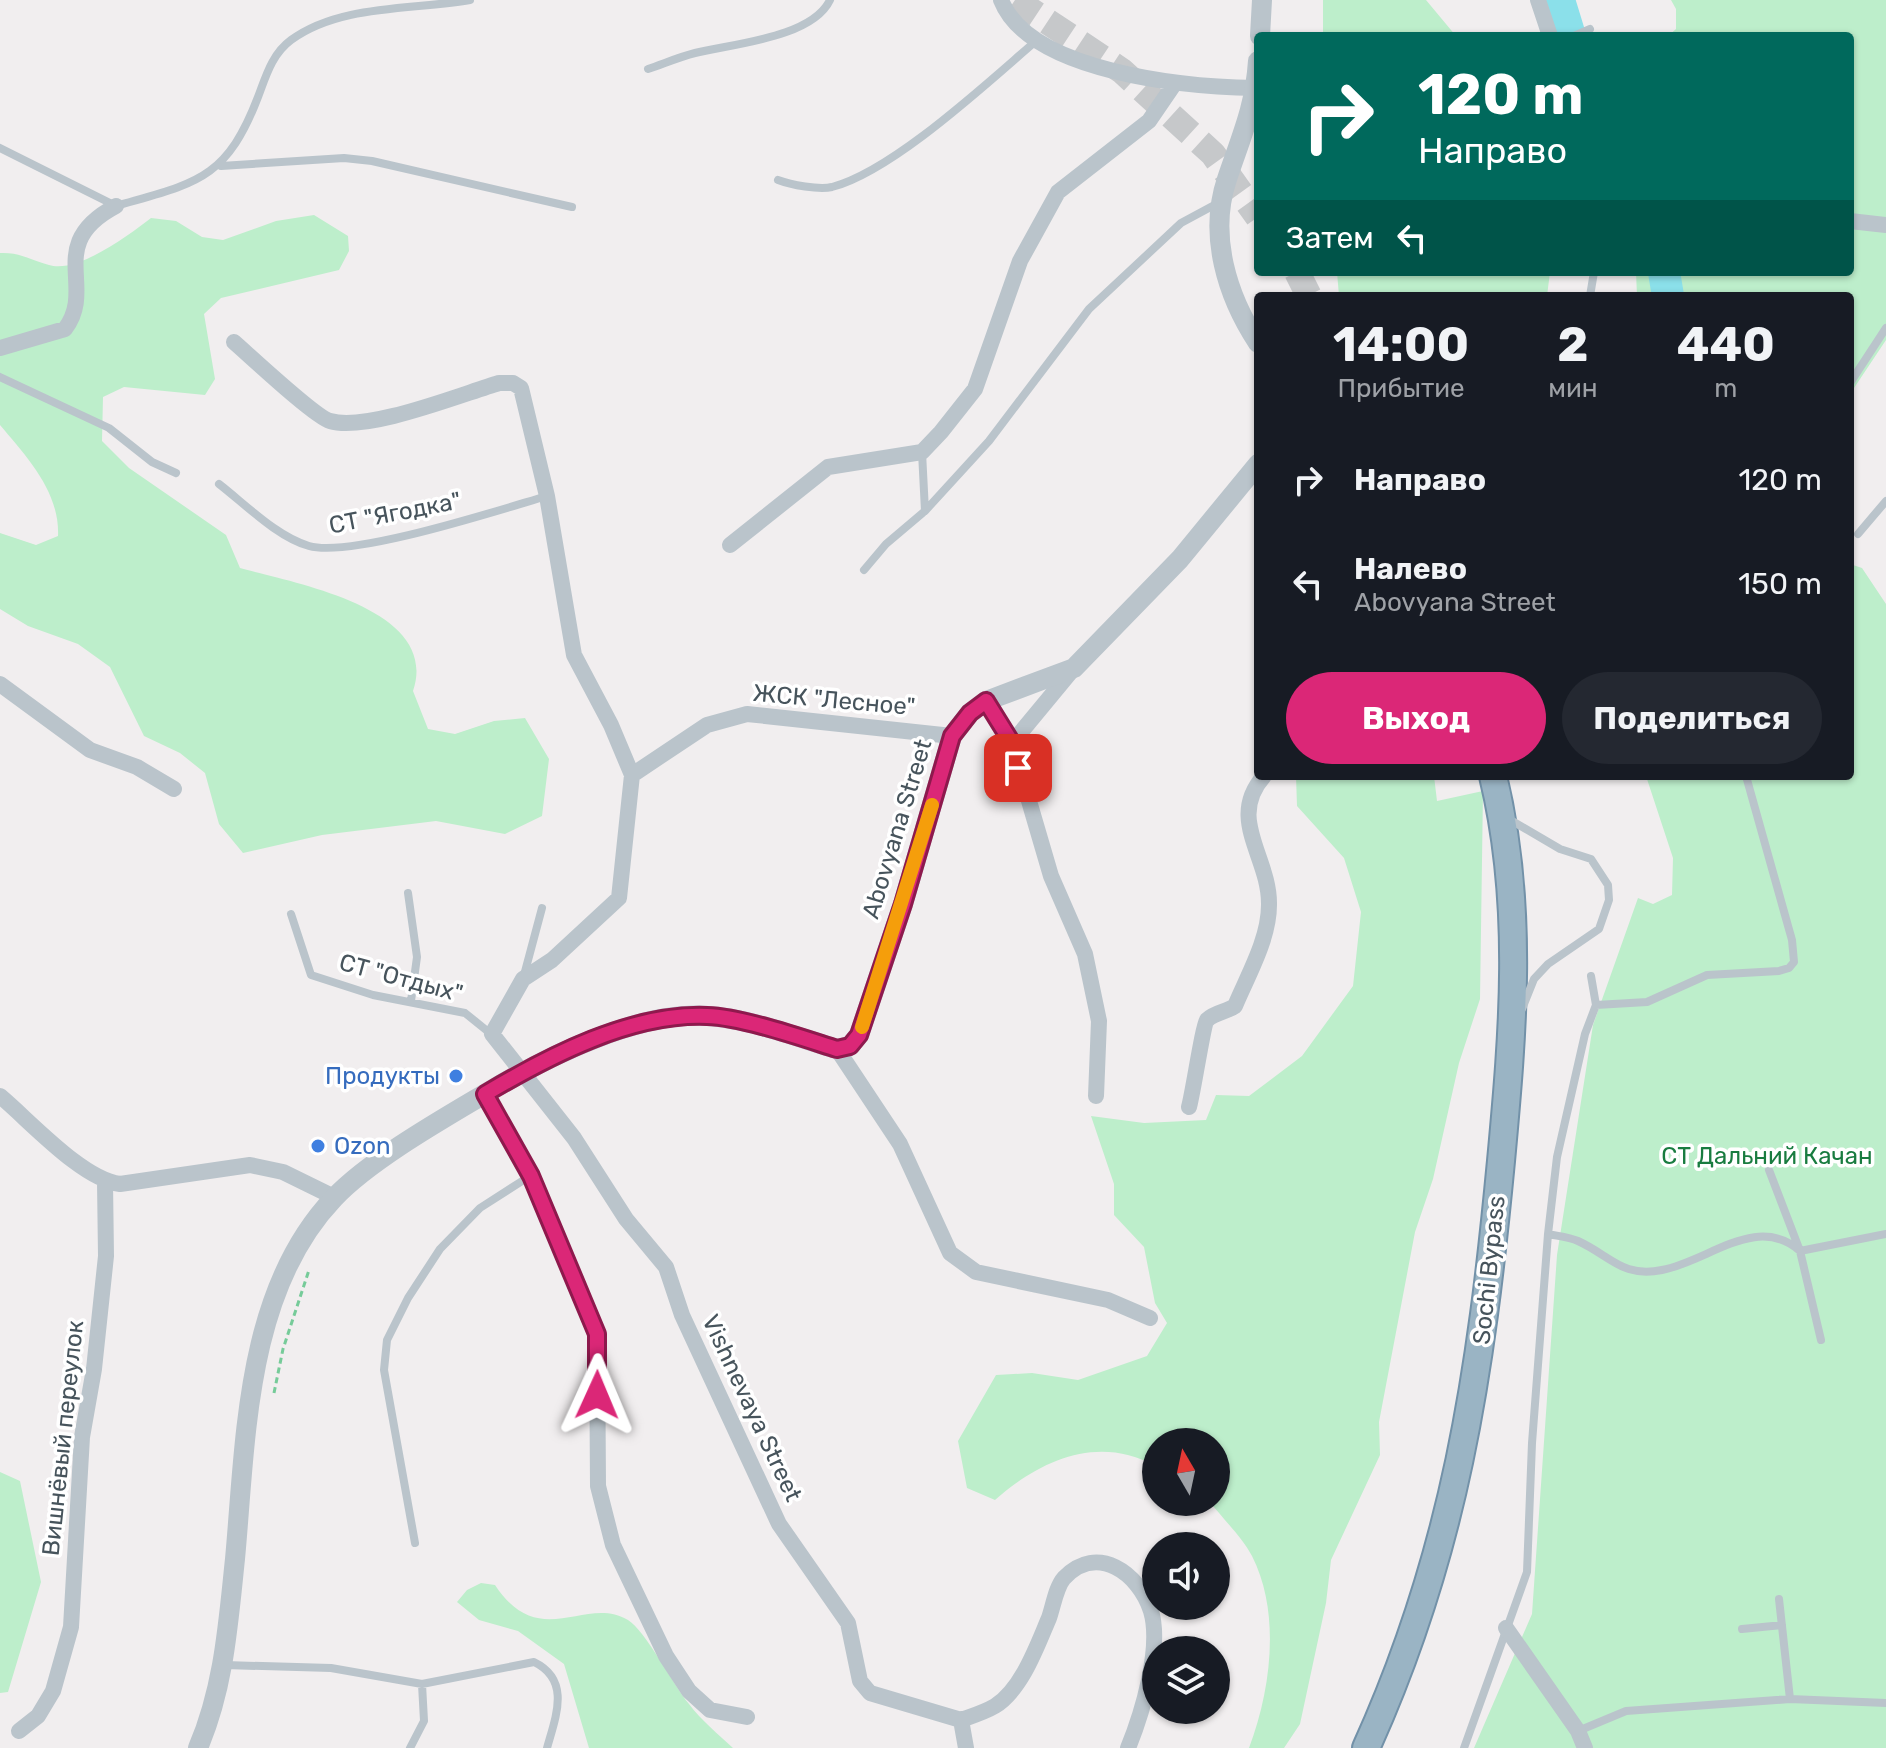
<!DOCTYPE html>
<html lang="ru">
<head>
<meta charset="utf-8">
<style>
  body { margin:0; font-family:Rubik,sans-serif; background:#242831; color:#f1f3f6; height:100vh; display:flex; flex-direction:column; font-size:30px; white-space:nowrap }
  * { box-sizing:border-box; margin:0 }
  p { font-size:26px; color:#9ea1a6 }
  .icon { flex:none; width:44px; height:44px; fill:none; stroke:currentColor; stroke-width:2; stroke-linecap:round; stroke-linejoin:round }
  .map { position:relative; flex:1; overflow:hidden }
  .sheet { position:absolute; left:1254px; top:292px; width:600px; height:488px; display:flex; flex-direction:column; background:#171b24; border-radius:8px; box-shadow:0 2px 6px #0004 }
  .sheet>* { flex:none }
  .hud { position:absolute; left:1254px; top:32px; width:600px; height:244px; border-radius:8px; box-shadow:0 2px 6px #0004; background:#00695c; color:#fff; overflow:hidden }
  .needle { width:52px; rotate:351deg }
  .controls { position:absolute; left:1142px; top:1428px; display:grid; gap:16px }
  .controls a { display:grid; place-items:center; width:88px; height:88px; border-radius:50%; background:#171b24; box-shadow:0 2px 6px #0004; font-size:40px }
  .pin { position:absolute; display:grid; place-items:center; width:68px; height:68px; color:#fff; margin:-34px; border-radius:16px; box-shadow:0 4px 12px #0006 }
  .me { position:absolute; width:88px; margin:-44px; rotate:1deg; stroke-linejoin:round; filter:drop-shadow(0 0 6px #0008) }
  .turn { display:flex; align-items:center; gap:28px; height:168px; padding:0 32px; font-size:36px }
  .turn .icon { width:104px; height:104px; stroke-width:2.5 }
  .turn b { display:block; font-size:56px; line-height:68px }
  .then { display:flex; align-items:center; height:76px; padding:0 32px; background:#0003; gap:16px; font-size:30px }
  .eta { display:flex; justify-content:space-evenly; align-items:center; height:136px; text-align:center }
  .eta b { font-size:48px; font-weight:700; line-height:56px }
  .button { display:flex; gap:16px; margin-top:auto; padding:16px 32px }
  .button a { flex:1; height:92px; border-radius:48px; background:#db2777; color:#fff; font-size:32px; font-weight:700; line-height:92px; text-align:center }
  .button a+a { background:#242831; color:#f1f3f6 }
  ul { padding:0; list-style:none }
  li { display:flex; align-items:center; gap:24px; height:104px; padding:0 32px }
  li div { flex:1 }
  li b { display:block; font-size:30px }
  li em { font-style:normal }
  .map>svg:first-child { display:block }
</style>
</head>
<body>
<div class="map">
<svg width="1886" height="1748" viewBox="0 0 1886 1748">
  <rect width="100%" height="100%" fill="#f1eeef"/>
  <path fill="#bdeecb" d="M1323 0H1426L1456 36H1323Z
    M1671 0H1886V340L1852 391 1850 296H1637L1636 272H1850V36H1668L1676 29V9Z
    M314 215 348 236 349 251 339 270 221 298 204 314 215 379 205 395 124 387 103 397 102 441 129 468 226 535 240 568C294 583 441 608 413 691L428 729 455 734 494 721 525 718 549 759 542 816 505 834 436 821 322 835 243 853 219 824 205 773 180 753 144 736 110 667 78 644 28 626 0 609V533L36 545 58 536C60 492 27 457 0 425V253C20 252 30 260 49 265 77 274 129 235 151 218L176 221 202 237 223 240 276 221Z
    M1337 272H1550L1547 296H1339Z
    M1850 564 1862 568 1886 604V1748H1474L1532 1614 1557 1255 1593 1025 1638 898 1653 904 1672 895 1673 858 1646 776H1850Z
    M1296 776H1434L1437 801 1483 791 1480 999 1459 1063 1433 1179 1415 1232 1379 1422 1380 1455 1331 1560 1326 1603 1300 1724 1284 1748H1249C1271 1690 1281 1613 1252 1556 1242 1537 1223 1519 1210 1502H1216V1442H1156V1466C1098 1434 1040 1460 995 1500L967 1488 958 1441 996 1375 1032 1373 1078 1380 1147 1356 1167 1323 1155 1303 1144 1247 1114 1215V1184L1091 1116 1144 1123 1206 1120 1216 1095 1249 1096 1302 1056 1353 986 1361 912 1344 858 1297 806Z
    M0 1472 20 1481 41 1582 8 1692 0 1693Z
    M481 1583 495 1585C540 1653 585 1594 628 1620 645 1630 674 1686 689 1704 701 1720 718 1734 733 1748H589L564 1664 518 1631 479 1620 457 1602 467 1590Z"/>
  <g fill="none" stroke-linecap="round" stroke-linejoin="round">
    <path stroke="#8be0ea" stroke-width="32" d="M1559 0 1570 36
      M1664 272 1668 296"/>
    <path stroke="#c6c8ca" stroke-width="26" stroke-dasharray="26 13" stroke-linecap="butt" d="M1015 0 1122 71 1213 154 1258 217
      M1297 272 1309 296"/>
    <g stroke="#7291a8" stroke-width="30">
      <path id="trunk" d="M1366 1748C1455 1552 1481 1373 1501 1161 1513 1032 1524 904 1493 776"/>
    </g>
    <path stroke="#76cb99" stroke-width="3" stroke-dasharray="6 4" stroke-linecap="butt" d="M274 1393 283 1349 309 1270"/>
    <path stroke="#bac4cb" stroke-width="8" d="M1574 36 1590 29
      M648 69C663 64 679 57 695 53 731 44 812 38 830 0
      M0 148 116 206C195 183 226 181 258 97 266 76 272 54 291 40 340 4 413 10 470 0
      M221 166 344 158 372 161 572 207
      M778 180C791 185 819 190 832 187 893 171 987 83 1036 41
      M1590 296 1594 272
      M0 377 109 428 152 462 176 473
      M1850 383 1886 328
      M219 484C245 504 277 537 309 546 352 558 499 510 547 496
      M925 511 989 441 1089 309 1181 223 1220 202
      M1858 534 1886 501
      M864 570 886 544 925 511 922 452
      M1507 818 1560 849 1591 859 1608 885 1609 900 1599 929 1548 964 1534 979 1522 1009
      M408 893 417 957 411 1001
      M291 914 311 975 373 995 465 1013 491 1034
      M523 979 542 908
      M1596 1005 1647 1002 1707 975 1779 971 1789 968 1794 962 1792 940 1746 776
      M1769 1170 1800 1251 1821 1340
      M1548 1234C1557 1236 1569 1237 1578 1241 1611 1256 1622 1278 1662 1270 1709 1261 1757 1213 1800 1251L1886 1234
      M415 1543 384 1370 387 1340 408 1298 440 1249 480 1208 530 1176
      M1779 1599 1790 1699
      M1742 1629 1782 1625
      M225 1665 331 1668 422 1684 534 1662C571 1680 556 1716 547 1748
      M1578 1731 1626 1711 1790 1699 1886 1703
      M410 1748 424 1721 422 1684
      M1464 1748 1527 1572 1532 1443 1548 1234 1557 1157 1585 1034 1596 1005 1591 976"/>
    <path stroke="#bac4cb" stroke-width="16" d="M1001 0C1030 73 1187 87 1256 88
      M1538 0 1550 36
      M1850 221 1886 225
      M234 342C250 356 315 417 330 421 367 432 459 395 499 383H513L521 388 547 496 574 655 611 725 632 775 619 898 552 960 523 979 492 1034 574 1138 626 1219 666 1267 682 1315 779 1524 848 1623 860 1681 870 1693 961 1720
      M0 348 65 329C97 287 44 244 116 206
      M730 545 828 467 922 452 941 432 975 389 1020 261 1058 192 1149 121 1175 83
      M0 684 90 750 137 767 174 789
      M986 701 1012 743 1051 876 1085 954 1099 1021 1096 1096
      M1012 743 1074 668
      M632 775 707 725 747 714 952 736
      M837 1049 900 1144 950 1253 976 1272 1108 1300 1150 1318
      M485 1094 531 1176 597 1334 598 1486 613 1545 666 1656 689 1691 710 1710 747 1717
      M0 1096C31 1122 82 1179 120 1184L250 1165 283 1172 334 1197
      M1189 1107C1193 1093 1203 1025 1207 1020 1215 1012 1227 1012 1235 1006 1248 975 1269 939 1269 905 1270 857 1226 819 1264 776
      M1506 1628 1578 1731 1585 1748
      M961 1720C972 1716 985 1712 995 1706 1022 1689 1037 1646 1049 1618 1053 1607 1056 1587 1064 1578 1097 1543 1139 1573 1151 1611 1162 1648 1142 1714 1128 1748
      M961 1720 966 1748
      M19 1731 38 1716 53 1691 71 1627 82 1437 94 1369 106 1256 105 1182"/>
    <path stroke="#bac4cb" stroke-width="20" d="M1260 36 1262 0
      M1258 61C1255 107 1241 137 1227 179 1208 235 1227 296 1258 343
      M198 1748C224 1687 228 1625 235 1559 246 1440 245 1291 334 1198 371 1159 446 1117 493 1089 551 1055 640 1011 708 1016 747 1018 800 1038 837 1049L850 1046 859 1035 903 904 952 736 970 713 986 701 1074 668 1180 559 1258 464"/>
    <use href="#trunk" stroke="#9ab4c4" stroke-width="26"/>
  </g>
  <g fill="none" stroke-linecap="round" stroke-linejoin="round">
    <g stroke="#8e194d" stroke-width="20">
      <path id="route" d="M597 1395V1334L531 1176 485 1094C549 1056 631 1013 707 1016 742 1017 802 1038 837 1049L850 1046 859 1035 903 904 952 736 970 713 986 701 1012 743 1018 768"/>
    </g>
    <use href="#route" stroke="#db2777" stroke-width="14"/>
    <path stroke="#f59e0b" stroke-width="14" d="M862 1027 932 805"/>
  </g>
  <g fill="#3f7fe0" stroke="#fff" stroke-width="3">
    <circle cx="456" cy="1076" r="8"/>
    <circle cx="318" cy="1146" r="8"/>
  </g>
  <g text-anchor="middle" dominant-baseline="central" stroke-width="7" stroke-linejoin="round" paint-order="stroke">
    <g font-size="24" fill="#47545c" stroke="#fff">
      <text transform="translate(395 513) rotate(-11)">СТ "Ягодка"</text>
      <text transform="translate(834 700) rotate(5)">ЖСК "Лесное"</text>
      <text transform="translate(897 829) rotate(-73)">Abovyana Street</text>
      <text transform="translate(401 978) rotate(15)">СТ "Отдых"</text>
      <text transform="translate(1489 1270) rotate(-84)">Sochi Bypass</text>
      <text transform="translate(752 1408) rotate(65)">Vishnevaya Street</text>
      <text transform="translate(63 1438) rotate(-84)">Вишнёвый переулок</text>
    </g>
    <g font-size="24" fill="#366cbe" stroke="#fff" text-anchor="end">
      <text x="440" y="1076">Продукты</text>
      <text x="334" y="1146" text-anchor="start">Ozon</text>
    </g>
    <g font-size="24" fill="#197c40" stroke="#fff">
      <text x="1767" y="1156">СТ Дальний Качан</text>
    </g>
  </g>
</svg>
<div class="controls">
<a><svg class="needle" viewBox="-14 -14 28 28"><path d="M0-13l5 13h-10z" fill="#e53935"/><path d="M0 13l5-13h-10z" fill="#9ea1a6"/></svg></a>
<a><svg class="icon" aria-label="sound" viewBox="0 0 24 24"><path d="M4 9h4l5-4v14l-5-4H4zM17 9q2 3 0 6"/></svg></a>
<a><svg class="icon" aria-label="layers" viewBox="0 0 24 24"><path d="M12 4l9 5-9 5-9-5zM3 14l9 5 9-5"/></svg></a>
</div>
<div class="pin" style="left:1018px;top:768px;background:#d93025"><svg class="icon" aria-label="arrive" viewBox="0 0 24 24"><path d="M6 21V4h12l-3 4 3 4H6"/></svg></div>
<svg class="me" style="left:597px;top:1395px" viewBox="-20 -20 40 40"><path d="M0-17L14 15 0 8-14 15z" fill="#db2777" stroke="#fff" stroke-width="4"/></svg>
<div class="hud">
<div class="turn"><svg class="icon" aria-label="right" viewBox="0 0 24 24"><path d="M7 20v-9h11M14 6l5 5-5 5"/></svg><div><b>120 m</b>Направо</div></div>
<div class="then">Затем<svg class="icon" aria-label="left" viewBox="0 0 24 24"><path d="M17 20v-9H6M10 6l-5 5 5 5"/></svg></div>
</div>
<section class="sheet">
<div class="eta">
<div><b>14:00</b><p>Прибытие</p></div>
<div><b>2</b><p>мин</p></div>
<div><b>440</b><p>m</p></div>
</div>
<ul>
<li><svg class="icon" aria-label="right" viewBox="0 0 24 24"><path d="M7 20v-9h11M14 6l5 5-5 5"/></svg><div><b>Направо</b></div><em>120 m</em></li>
<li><svg class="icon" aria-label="left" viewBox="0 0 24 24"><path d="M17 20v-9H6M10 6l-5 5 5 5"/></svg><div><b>Налево</b><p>Abovyana Street</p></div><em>150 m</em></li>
</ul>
<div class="button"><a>Выход</a><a>Поделиться</a></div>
</section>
</div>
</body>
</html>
